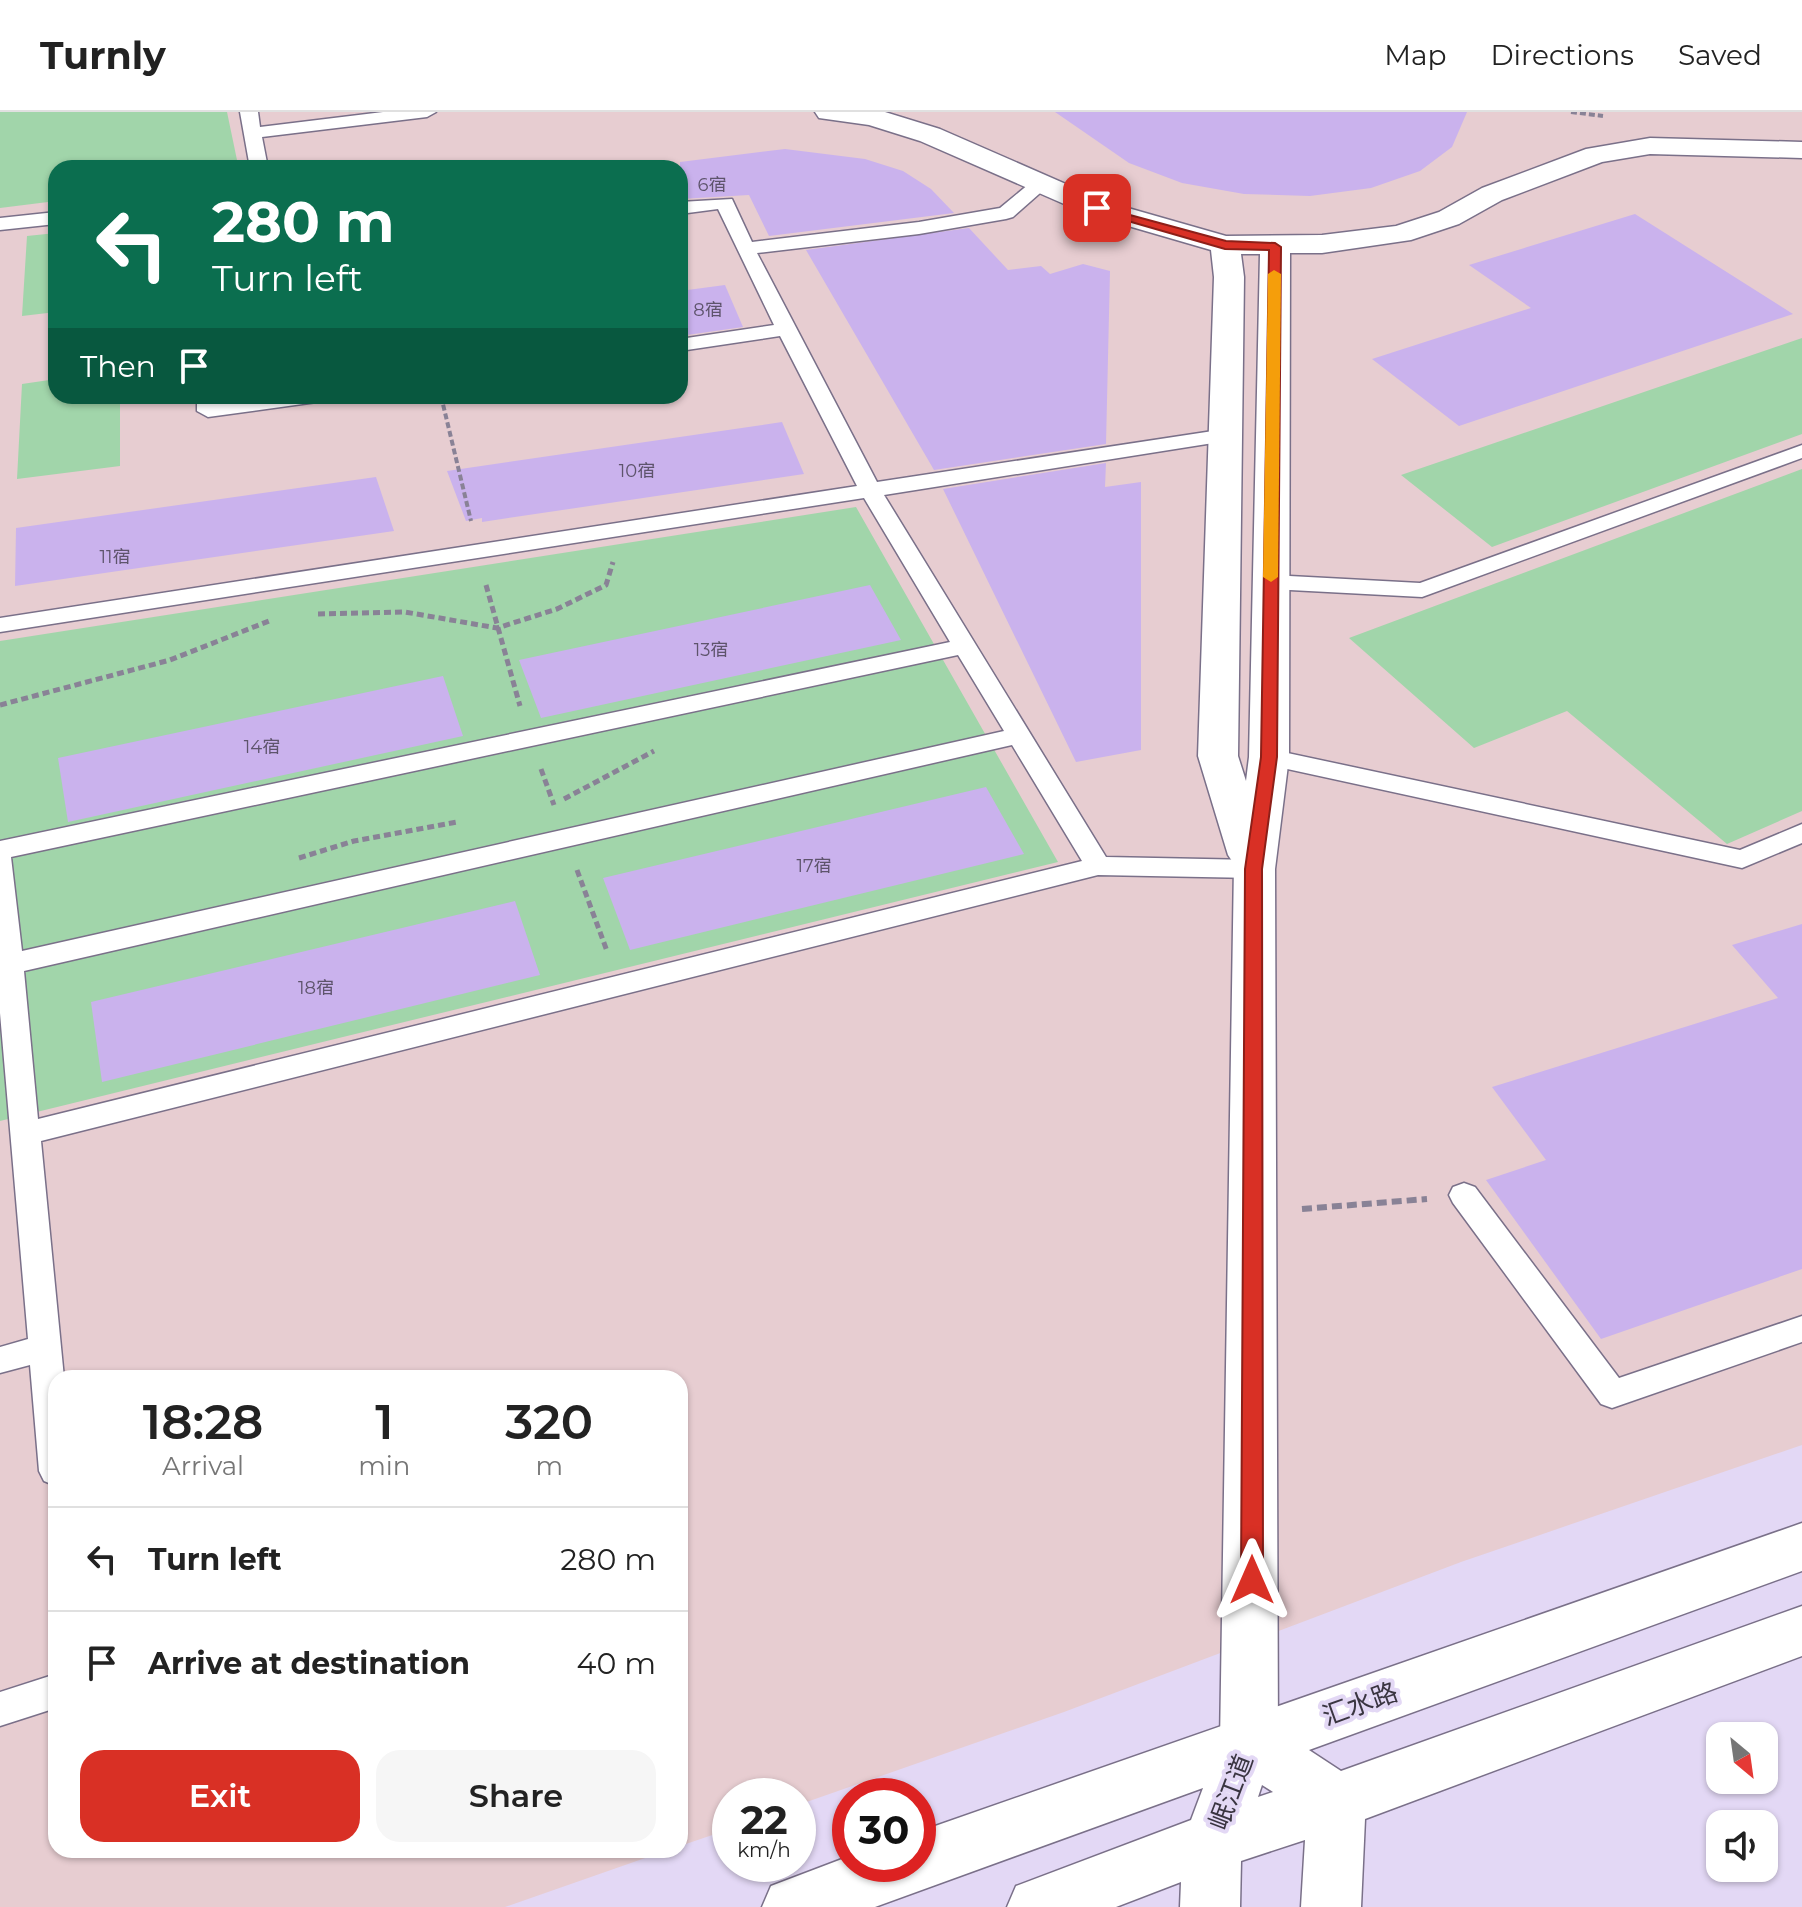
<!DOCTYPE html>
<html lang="en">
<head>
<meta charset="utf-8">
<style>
  body { margin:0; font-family:Montserrat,"Noto Sans SC",sans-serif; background:#f6f6f6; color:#222; height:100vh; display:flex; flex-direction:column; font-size:30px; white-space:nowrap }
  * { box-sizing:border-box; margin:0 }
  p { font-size:26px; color:#767676 }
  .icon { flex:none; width:44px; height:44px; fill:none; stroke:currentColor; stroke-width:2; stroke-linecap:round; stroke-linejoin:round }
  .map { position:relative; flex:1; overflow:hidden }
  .sheet { position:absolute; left:48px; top:1258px; width:640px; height:488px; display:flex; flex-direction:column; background:#fff; border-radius:24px; box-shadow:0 2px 6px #0004 }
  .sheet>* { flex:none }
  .top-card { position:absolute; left:48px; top:48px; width:640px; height:244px; border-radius:24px; box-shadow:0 2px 6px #0004; background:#0b6e4f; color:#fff; overflow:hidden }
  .needle { width:52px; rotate:151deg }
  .controls { position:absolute; left:1706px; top:1610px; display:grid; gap:16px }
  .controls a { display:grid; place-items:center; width:72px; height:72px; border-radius:16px; background:#fff; box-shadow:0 2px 6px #0004; font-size:40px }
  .speed { position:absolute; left:712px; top:1666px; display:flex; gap:16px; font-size:40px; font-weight:700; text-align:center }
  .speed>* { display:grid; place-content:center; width:104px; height:104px; border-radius:50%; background:#fff; box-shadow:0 2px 6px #0004; line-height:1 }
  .speed small { font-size:20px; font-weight:400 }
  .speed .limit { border:12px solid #d22; background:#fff; color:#111 }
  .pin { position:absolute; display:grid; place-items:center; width:68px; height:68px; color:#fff; margin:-34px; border-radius:16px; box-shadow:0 4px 12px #0006 }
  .me { position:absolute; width:88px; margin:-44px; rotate:0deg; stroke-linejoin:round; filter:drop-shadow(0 0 6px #0008) }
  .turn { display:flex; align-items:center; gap:28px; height:168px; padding:0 32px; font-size:36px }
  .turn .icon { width:104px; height:104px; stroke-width:2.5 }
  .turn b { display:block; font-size:56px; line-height:68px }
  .then { display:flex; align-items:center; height:76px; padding:0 32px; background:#0003; gap:16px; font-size:30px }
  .eta { display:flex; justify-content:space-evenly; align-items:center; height:136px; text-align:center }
  .eta b { font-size:48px; font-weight:600; line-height:56px }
  .primary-button { display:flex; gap:16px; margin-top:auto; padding:16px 32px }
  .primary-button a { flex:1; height:92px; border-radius:24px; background:#d93025; color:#fff; font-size:32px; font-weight:600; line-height:92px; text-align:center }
  .primary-button a+a { background:#f6f6f6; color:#222 }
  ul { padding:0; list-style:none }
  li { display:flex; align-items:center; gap:24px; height:104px; padding:0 32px; border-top:2px solid #e0e0e0 }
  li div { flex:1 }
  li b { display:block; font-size:30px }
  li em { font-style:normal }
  header { display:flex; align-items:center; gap:48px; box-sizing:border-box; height:112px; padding:0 40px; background:#fff; border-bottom:2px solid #e0e0e0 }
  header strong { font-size:38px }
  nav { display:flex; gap:44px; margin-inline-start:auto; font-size:28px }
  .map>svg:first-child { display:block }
</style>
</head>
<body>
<header>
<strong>Turnly</strong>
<nav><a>Map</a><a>Directions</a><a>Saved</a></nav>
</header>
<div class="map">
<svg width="1802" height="1795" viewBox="0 0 1802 1795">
  <rect width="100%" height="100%" fill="#e3d8f5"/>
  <path fill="#e7cdd1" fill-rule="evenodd" d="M0 0H1802V1333L1461 1450 1064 1600 798 1693V1684H730V1717L680 1734V1266H56V1738H668L505 1795H0ZM56 56H680V284H56Z"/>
  <path fill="#a1d5aa" d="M0 0H227L237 48 225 56H56V89L0 96Z
    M56 121V200L22 204 27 124Z
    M1802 226V322L1492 435 1401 363Z
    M56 267V284H120V354L17 367 22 272Z
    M1802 357V699L1727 732 1567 599 1474 636 1349 526Z
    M856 395 1058 750 0 1009V529Z"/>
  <path fill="#cab2ed" d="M1055 0H1467L1452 35 1420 59 1371 76 1310 84 1244 82 1182 71 1129 51Z
    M785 37 865 47 903 59 931 77 954 101 769 124 749 83 680 87V50Z
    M1635 102 1793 202 1459 314 1372 247 1531 196 1469 153Z
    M969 116 1008 158 1041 154 1050 162 1083 152 1110 159 1106 332 934 358 806 138Z
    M725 173 743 215 680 224V179Z
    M782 310 804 362 482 410V406L466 409 447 359Z
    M1106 351 1105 375 1141 370V638L1076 650 943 377Z
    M376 365 394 419 15 474 16 416Z
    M870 473 901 528 541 606 519 548Z
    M443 564 463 624 68 710 58 646Z
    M986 675 1024 742 630 838 603 766Z
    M515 789 540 863 102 970 91 890Z
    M1802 812V1157L1601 1227 1486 1068 1546 1048 1492 975 1778 886 1732 833Z"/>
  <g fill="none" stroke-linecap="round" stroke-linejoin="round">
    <g stroke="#7a7089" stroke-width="3">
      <path id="service" d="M240 0H258L260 15 383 0H436L427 5 262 25 268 56H250Z
        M1041 65 1050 71 1047 75 1013 105 1006 107 919 122 757 141 877 370 1226 317 1234 318 1237 323 1226 329 884 383 1106 745 1254 748 1263 751 1267 757 1263 763 1254 766 1098 763 41 1029 64 1266H56V1374L44 1369 39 1359 30 1253 0 1261V1235L28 1227 0 901V729L950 530 864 386 0 520V506L857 374 780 224 680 239V227L774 213 718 97 680 102V90L732 87 752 130 919 110 1000 96 1035 67ZM958 543 1004 619 22 839 11 745ZM1012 633 1082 749 38 1007 24 859Z
        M56 100V112L0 118V106Z
        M197 284H217L218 291 271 284H327L317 290 208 305 197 299Z
        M1802 333V346L1422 485 1271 477 1263 475 1259 470 1263 465 1271 463 1420 471Z
        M1269 637 1740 738 1802 712V731L1742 756 1260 651 1256 645 1260 639Z
        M1464 1071 1475 1075 1619 1266 1802 1204V1230L1612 1296 1601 1292 1453 1091 1449 1083 1453 1075Z
        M56 1562V1596L0 1614V1580Z"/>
    </g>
    <g stroke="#7a7089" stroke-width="3">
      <path id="minor" d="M815 0H885L940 17 1107 90 1226 124 1322 123 1396 114 1439 100 1482 76 1586 37 1650 26 1802 30V46L1650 42 1602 50 1502 88 1459 112 1411 128 1322 141H1290L1289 645 1275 757 1278 1631 1269 1650 1249 1658 1229 1650 1220 1631 1234 752 1228 743 1198 644 1214 165 1211 138 1087 102 920 29 869 13 819 6ZM1241 142H1260L1249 645 1246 669 1238 644 1244 165Z"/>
    </g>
    <g stroke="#7a7089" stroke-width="3">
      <path id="tertiary" d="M1802 1411V1459L1309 1638 1341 1659 1802 1494V1544L1365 1707 1361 1795H1301L1305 1728 1241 1749 1240 1795H1180L1181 1770 1116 1795H1007L1016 1774 1191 1708 1203 1676 875 1795H762L771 1774 850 1744V1752H918V1720ZM1262 1673 1273 1680 1258 1685Z"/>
    </g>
    <path stroke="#898296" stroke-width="4" stroke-dasharray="6 3" stroke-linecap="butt" d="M1571 0 1603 4
      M441 284 471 409"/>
    <path stroke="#898296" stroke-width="5" stroke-dasharray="7 4" stroke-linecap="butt" d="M486 473 520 594
      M318 502 405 500 497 516 557 497 606 473 613 450
      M0 593 170 548 269 509
      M541 657 554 693
      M564 687 654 639
      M299 746 354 729 457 710
      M577 758 607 839"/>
    <path stroke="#898296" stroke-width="6" stroke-dasharray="10 5" stroke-linecap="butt" d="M1302 1097 1427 1087"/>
    <use href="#service" fill="#fff" fill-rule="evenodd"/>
    <use href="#minor" fill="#fff" fill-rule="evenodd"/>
    <use href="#tertiary" fill="#fff" fill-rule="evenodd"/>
  </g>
  <path fill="#d93025" stroke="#8d1f18" stroke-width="2" d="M1093 93 1226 129 1275 131 1281 135 1277 645 1262 757 1263 1468 1260 1475 1252 1478 1244 1475 1241 1468 1245 757 1261 645 1269 138 1225 137 1093 99Z"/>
  <path fill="#f59e0b" d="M1274 158 1281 162 1278 465 1271 470 1263 465 1268 162Z"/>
  <g text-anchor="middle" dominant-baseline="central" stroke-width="8" stroke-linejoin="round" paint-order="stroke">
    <g font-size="18" fill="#5e546c">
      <text x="712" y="73">6宿</text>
      <text x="708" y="198">8宿</text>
      <text x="637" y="359">10宿</text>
      <text x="115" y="445">11宿</text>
      <text x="711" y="538">13宿</text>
      <text x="262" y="635">14宿</text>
      <text x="814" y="754">17宿</text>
      <text x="316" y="876">18宿</text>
    </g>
    <g font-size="26" fill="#3a3541" stroke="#e3d8f5">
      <text transform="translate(1360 1592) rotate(-20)">汇水路</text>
      <text transform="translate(1231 1680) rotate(-69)">岷江道</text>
    </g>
  </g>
</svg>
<div class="controls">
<a><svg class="needle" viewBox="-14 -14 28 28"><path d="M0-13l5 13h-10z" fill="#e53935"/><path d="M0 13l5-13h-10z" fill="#767676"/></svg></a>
<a><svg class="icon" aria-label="sound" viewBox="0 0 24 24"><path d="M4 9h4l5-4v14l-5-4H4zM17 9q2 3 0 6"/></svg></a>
</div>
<div class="speed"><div>22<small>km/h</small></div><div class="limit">30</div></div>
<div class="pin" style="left:1097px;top:96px;background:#d93025"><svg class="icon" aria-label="arrive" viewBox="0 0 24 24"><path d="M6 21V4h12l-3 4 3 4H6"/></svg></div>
<svg class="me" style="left:1252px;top:1468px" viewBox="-20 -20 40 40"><path d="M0-17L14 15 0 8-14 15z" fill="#d93025" stroke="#fff" stroke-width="4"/></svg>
<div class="top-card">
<div class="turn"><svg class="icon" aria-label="left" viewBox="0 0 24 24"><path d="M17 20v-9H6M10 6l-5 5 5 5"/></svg><div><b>280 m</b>Turn left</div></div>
<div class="then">Then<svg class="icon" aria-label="arrive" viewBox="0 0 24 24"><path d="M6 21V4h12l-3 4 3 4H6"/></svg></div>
</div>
<section class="sheet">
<div class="eta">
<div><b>18:28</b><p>Arrival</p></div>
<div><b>1</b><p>min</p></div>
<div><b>320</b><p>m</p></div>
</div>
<ul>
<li><svg class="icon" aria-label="left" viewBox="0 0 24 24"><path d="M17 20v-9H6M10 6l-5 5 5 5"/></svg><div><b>Turn left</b></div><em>280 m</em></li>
<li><svg class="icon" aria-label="arrive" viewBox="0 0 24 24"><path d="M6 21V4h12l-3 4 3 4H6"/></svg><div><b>Arrive at destination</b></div><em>40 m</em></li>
</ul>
<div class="primary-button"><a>Exit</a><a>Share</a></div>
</section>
</div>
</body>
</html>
